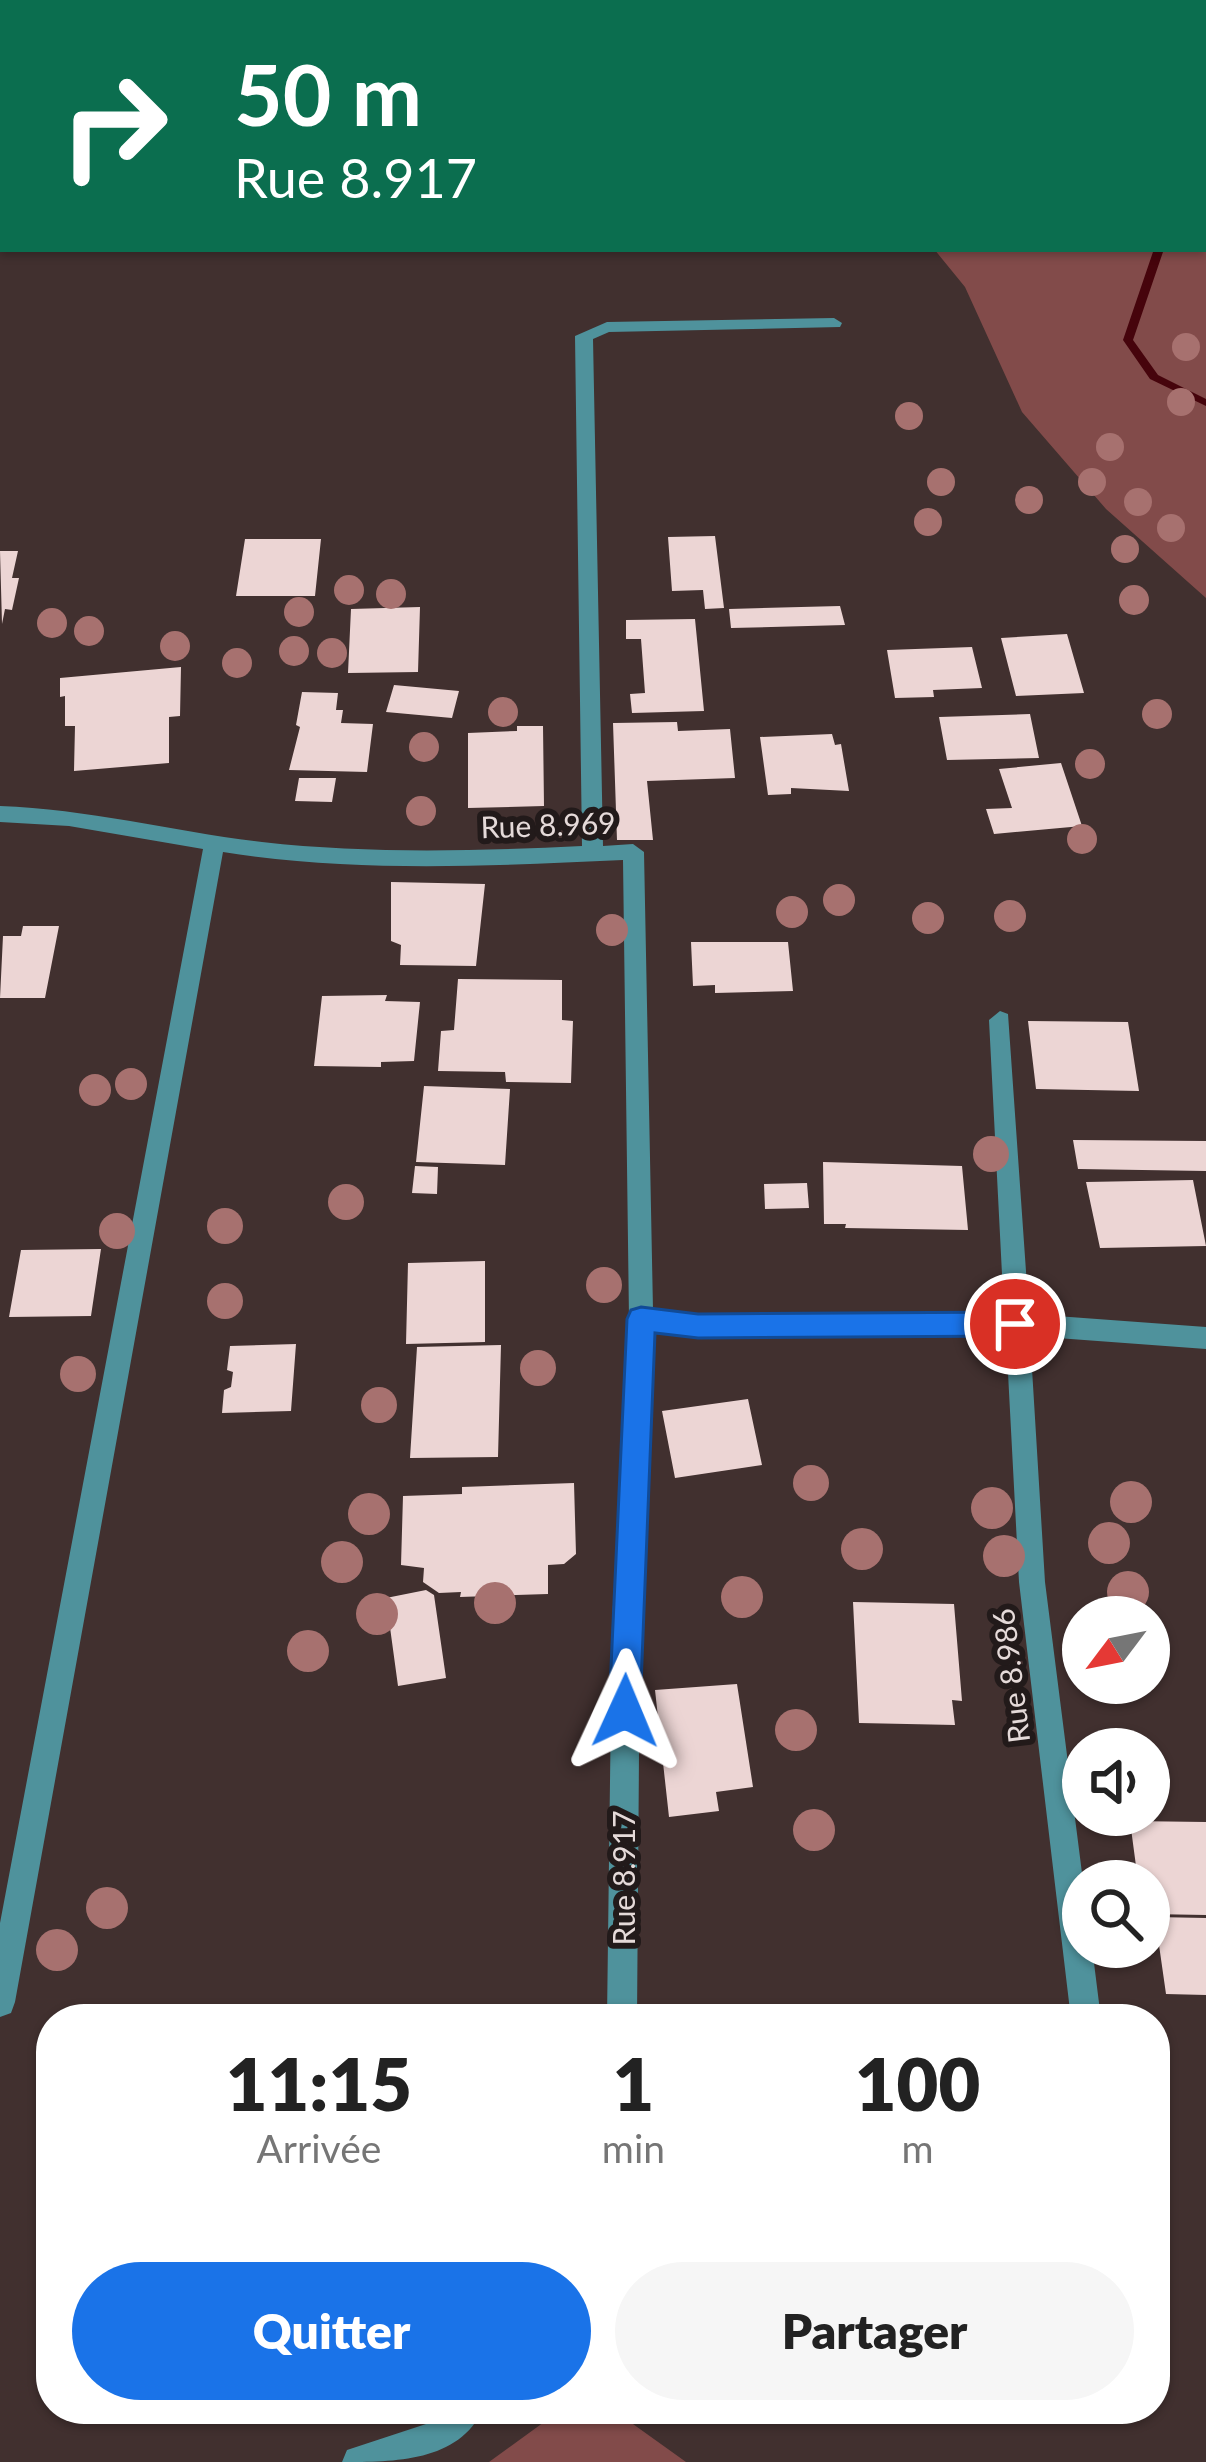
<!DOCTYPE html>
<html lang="fr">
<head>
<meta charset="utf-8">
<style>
  body { margin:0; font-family:Lato,sans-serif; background:#f6f6f6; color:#222; height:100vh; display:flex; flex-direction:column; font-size:45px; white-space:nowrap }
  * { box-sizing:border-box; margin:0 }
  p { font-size:39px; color:#767676 }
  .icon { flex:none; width:66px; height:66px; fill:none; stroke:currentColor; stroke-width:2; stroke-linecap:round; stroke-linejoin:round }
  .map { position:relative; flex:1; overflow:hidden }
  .panel { position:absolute; left:36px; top:2004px; width:1134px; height:420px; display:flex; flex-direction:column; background:#fff; border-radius:48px; box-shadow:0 3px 9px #0004 }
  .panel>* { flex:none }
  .banner { position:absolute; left:0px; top:0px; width:1206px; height:252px; box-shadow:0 3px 9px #0004; background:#0b6e4f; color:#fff; overflow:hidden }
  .needle { width:78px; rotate:238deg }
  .fabs { position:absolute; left:1062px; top:1596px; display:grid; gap:24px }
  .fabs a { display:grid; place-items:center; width:108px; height:108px; border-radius:50%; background:#fff; box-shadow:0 3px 9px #0004; font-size:60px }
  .pin { position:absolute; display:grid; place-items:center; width:102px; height:102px; color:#fff; margin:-51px; border:6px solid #fff; border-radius:50%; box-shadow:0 3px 12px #0007 }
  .me { position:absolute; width:132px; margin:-66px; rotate:1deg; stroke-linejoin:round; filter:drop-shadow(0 0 9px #0008) }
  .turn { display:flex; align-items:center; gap:42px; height:252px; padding:0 36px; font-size:54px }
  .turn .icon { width:156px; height:156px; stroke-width:2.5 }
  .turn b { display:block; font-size:84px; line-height:102px }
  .eta { display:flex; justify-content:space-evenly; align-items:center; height:204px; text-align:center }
  .eta b { font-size:72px; font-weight:800; line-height:84px }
  .cta { display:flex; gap:24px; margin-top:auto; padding:24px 36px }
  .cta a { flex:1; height:138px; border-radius:72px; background:#1a73e8; color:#fff; font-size:48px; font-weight:800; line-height:138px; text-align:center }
  .cta a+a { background:#f6f6f6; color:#222 }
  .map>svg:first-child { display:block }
</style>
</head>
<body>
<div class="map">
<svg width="1206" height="2462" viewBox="0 0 1206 2462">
  <rect width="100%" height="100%" fill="#41302f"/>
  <path fill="#824b4a" d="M1203 154 1206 156V598L1106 509 1022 412 965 287 934 249H1203Z
    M562 2409H612L686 2462H489Z"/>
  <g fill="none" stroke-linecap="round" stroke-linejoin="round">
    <path fill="#46040c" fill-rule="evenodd" d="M851 0H863L867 3H855Z
      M1154 249H1164L1133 340 1158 375 1206 399V406L1150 379 1123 340Z"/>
  </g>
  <path fill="#ecd5d4" d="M715 536 724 608 705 609 703 590 672 591 668 537Z
    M245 539H321L315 596H236Z
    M0 551H18L12 578H19L12 610 5 609 2 624Z
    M840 606 845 625 731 628 729 609Z
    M420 607 418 672 348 673 351 609Z
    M695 619 704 711 632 713 630 694 645 693 641 639H626V620Z
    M1067 634 1084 693 1016 696 1001 638Z
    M972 647 982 688 933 690 934 697 895 698 887 650Z
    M181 667 180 716 169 717V763L74 771 75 726H65V696L60 697V678Z
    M394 685 459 691 452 718 386 712Z
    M302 692 338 693 336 710H343L341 723 373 724 367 772 289 770 300 727 296 725Z
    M1030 714 1039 758 947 760 939 717Z
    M677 722 678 731 730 729 735 778 647 781 653 840H617L613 723Z
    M517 726H543L544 806 468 808V733L517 731Z
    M832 734 835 745 841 744 849 791 791 788V794L768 795 760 737Z
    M1061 763 1082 826 994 834 986 809 1012 808 999 769Z
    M299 778H336L332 802 295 801Z
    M391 882 485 884 476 966 400 965 401 945 391 941Z
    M23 926H59L45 998H0L3 936H21Z
    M691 942H788L793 991 715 993V985L693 986Z
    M458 979 562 980V1020L573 1021 571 1083 506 1082 505 1072 438 1071 441 1031 454 1030Z
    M387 995 385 1001 420 1002 414 1061 381 1062V1067L314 1066 322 996Z
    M1028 1021 1128 1022 1139 1091 1036 1089Z
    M424 1086 510 1089 505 1165 416 1162Z
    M1073 1140 1206 1141V1171L1078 1169Z
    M823 1162 962 1166 968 1230 845 1228 846 1224H824Z
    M415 1166 438 1167 437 1194 412 1193Z
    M1193 1180 1206 1246 1100 1248 1086 1182Z
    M807 1183 809 1208 765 1209 764 1184Z
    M101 1249 91 1316 9 1317 21 1250Z
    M485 1261V1342L406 1344 408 1263Z
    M296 1344 291 1411 222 1413 224 1390 231 1387 233 1372 227 1370 230 1346Z
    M501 1345 498 1457 410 1458 417 1347Z
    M748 1399 762 1465 675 1478 662 1411Z
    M574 1483 576 1554 564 1564 548 1565V1594L460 1597 461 1592 439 1593 423 1582 424 1568 401 1565 403 1496 462 1494V1487Z
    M426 1590 434 1595 446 1678 398 1686 386 1598Z
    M853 1602 954 1604 962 1701 952 1700 955 1725 859 1723Z
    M737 1684 753 1787 716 1792 719 1811 669 1817 655 1690Z
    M1130 1821 1206 1822V1915L1149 1914V1881H1138Z
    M1155 1917 1206 1918V1995L1166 1994Z
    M737 2004H856L857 2019H737Z"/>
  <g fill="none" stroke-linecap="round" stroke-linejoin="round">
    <path fill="#4f929c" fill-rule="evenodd" d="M834 318 842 323 840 327 609 332 593 339 603 846 633 844 644 852 653 1310 698 1315 1004 1313 989 1020 1000 1011 1008 1014 1029 1314 1206 1327V1349L1030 1336 1045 1582 1083 1881V1947H1092L1101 2019H1071L1019 1582 1006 1335 698 1337 653 1331 640 1623 637 2019H607L612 1623 629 1319 623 860C490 866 355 873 223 852L15 2002 11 2013 0 2017V1923L203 849 69 826 0 822V806C89 809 175 832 262 842 368 854 476 851 582 846L575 336 607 322Z
      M442 2409H483C459 2462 394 2462 342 2462L347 2450 426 2424Z"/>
  </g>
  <g fill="#a7716f">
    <circle cx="1186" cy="347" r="14"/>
    <circle cx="1181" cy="402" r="14"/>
    <circle cx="909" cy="416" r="14"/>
    <circle cx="1110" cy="447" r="14"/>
    <circle cx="941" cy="482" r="14"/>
    <circle cx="1092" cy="482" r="14"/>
    <circle cx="1029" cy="500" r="14"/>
    <circle cx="1138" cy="502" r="14"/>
    <circle cx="928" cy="522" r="14"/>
    <circle cx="1171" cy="528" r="14"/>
    <circle cx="1125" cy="549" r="14"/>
    <circle cx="349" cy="590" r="15"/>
    <circle cx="391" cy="594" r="15"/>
    <circle cx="1134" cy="600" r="15"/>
    <circle cx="299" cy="612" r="15"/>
    <circle cx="52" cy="623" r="15"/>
    <circle cx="89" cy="631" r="15"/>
    <circle cx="175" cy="646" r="15"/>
    <circle cx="294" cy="651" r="15"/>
    <circle cx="332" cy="653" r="15"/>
    <circle cx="237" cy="663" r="15"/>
    <circle cx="503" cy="712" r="15"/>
    <circle cx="1157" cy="714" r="15"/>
    <circle cx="424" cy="747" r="15"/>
    <circle cx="1090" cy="764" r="15"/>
    <circle cx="421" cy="811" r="15"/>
    <circle cx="1082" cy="839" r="15"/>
    <circle cx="839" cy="900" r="16"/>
    <circle cx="792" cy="912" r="16"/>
    <circle cx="1010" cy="916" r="16"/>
    <circle cx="928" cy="918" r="16"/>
    <circle cx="612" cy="930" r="16"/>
    <circle cx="131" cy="1084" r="16"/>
    <circle cx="95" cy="1090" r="16"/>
    <circle cx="991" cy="1154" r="18"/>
    <circle cx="346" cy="1202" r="18"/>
    <circle cx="225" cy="1226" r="18"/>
    <circle cx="117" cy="1231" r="18"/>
    <circle cx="604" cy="1285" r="18"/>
    <circle cx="225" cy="1301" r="18"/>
    <circle cx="538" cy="1368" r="18"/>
    <circle cx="78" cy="1374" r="18"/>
    <circle cx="379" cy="1405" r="18"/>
    <circle cx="811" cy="1483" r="18"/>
    <circle cx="1131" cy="1502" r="21"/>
    <circle cx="992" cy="1508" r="21"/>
    <circle cx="369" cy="1514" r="21"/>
    <circle cx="1109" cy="1543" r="21"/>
    <circle cx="862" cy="1549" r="21"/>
    <circle cx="1004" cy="1556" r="21"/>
    <circle cx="342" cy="1562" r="21"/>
    <circle cx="1128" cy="1592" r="21"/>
    <circle cx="742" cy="1597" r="21"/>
    <circle cx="495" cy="1603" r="21"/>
    <circle cx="377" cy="1614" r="21"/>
    <circle cx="308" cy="1651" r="21"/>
    <circle cx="796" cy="1730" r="21"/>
    <circle cx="814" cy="1830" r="21"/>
    <circle cx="107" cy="1908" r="21"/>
    <circle cx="57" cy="1950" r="21"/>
  </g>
  <path fill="#1a73e8" stroke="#114b97" stroke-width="3" d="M641 1307 698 1314 1015 1312 1025 1316 1029 1324 1025 1333 1015 1336 698 1338 655 1333 640 1711 636 1722 625 1726 613 1722 609 1711 627 1319 631 1310Z"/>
  <g text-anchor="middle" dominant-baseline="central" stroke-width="12" stroke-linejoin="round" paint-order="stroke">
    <g font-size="30" fill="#e5dad9" stroke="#221a1a">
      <text transform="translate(548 824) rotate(-2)">Rue 8.969</text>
      <text transform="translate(1010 1676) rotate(-97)">Rue 8.986</text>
      <text transform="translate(623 1878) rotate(-90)">Rue 8.917</text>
    </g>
  </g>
</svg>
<div class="fabs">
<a><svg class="needle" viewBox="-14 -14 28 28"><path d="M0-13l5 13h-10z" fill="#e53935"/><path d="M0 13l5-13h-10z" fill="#767676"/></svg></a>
<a><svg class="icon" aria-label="sound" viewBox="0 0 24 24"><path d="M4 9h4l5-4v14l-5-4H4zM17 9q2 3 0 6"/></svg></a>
<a><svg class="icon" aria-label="search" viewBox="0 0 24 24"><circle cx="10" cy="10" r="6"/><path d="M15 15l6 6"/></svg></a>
</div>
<div class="pin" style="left:1015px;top:1324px;background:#d93025"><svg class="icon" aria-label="arrive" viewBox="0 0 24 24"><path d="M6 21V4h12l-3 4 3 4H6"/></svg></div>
<svg class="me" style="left:625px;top:1711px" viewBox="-20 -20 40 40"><path d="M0-17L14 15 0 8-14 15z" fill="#1a73e8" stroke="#fff" stroke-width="4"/></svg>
<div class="banner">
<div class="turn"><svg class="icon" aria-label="right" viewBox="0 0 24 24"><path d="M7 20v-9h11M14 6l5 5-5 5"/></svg><div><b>50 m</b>Rue 8.917</div></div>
</div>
<section class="panel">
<div class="eta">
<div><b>11:15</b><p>Arrivée</p></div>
<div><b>1</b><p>min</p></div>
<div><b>100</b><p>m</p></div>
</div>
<div class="cta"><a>Quitter</a><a>Partager</a></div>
</section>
</div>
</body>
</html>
